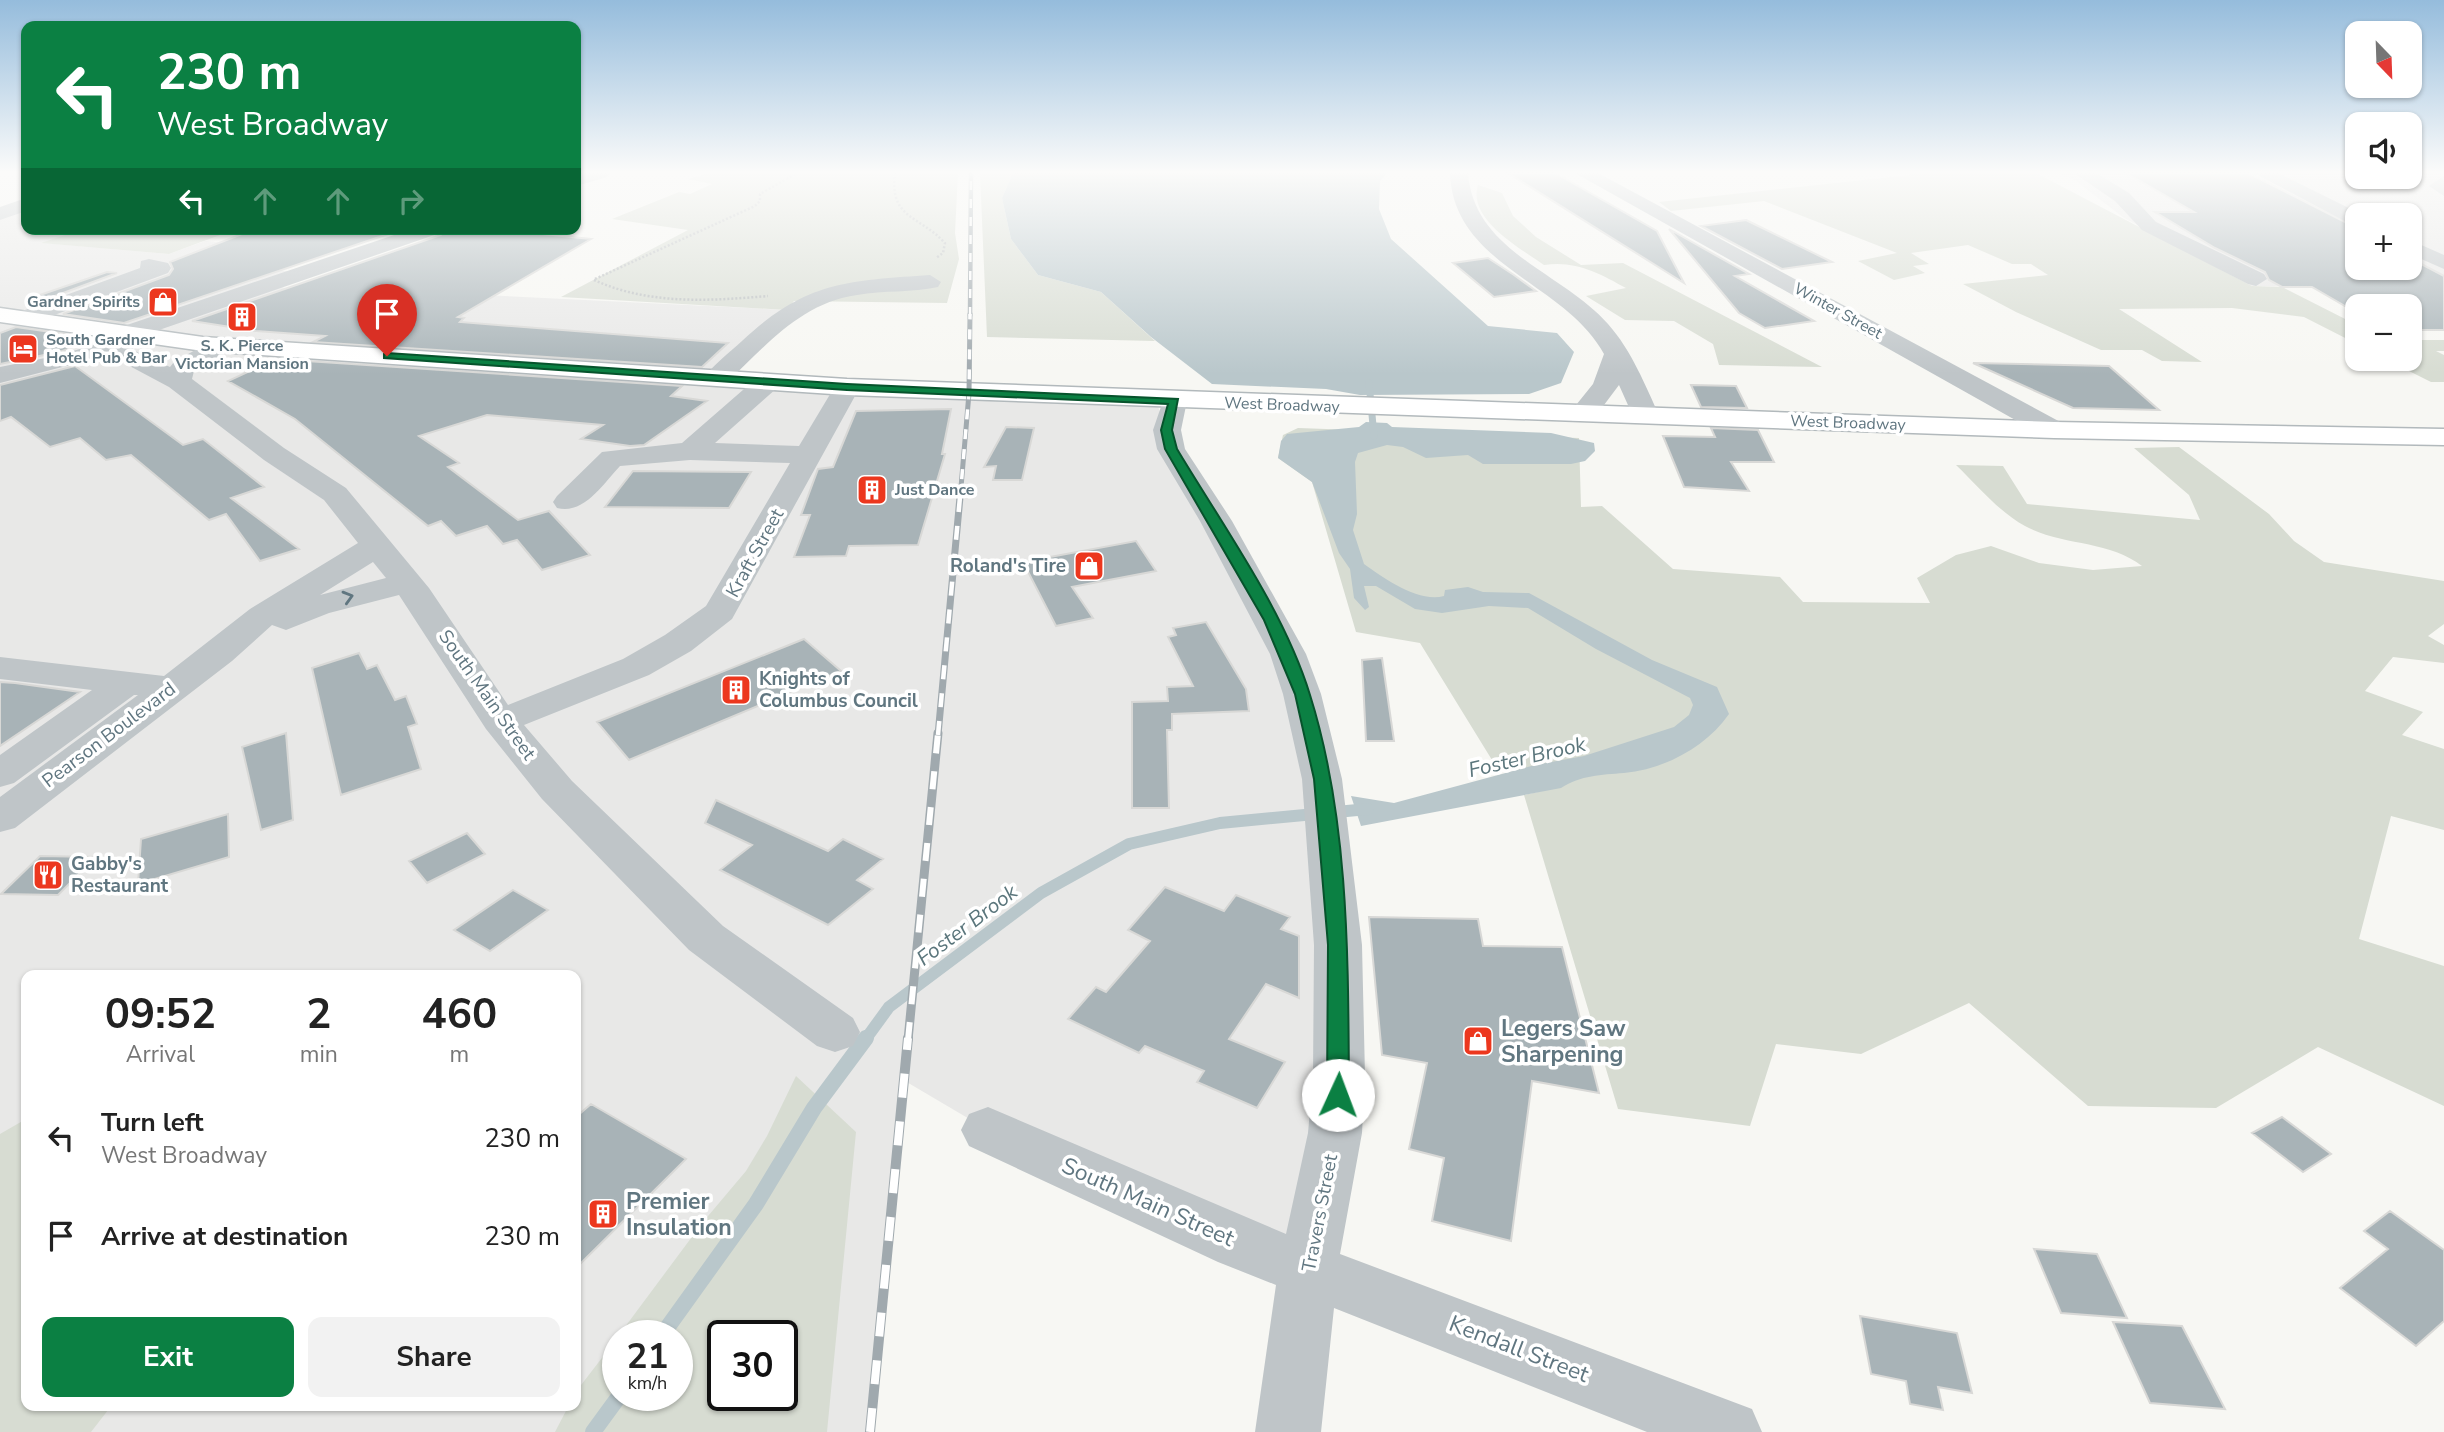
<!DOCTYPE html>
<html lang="en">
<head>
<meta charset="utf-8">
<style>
  body { margin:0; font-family:"Nunito Sans",sans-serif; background:#f2f2f2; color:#222; height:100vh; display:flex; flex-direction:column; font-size:26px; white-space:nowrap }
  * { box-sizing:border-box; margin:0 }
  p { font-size:23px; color:#767676 }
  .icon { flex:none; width:38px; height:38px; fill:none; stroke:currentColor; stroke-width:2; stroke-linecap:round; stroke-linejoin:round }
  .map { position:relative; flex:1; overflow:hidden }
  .sheet { position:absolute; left:21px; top:970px; width:560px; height:441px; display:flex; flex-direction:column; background:#fff; border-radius:14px; box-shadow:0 2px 5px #0004 }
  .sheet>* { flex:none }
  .banner { position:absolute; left:21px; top:21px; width:560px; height:214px; border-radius:14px; box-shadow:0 2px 5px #0004; background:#0b8043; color:#fff; overflow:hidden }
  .needle { width:46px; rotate:157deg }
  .buttons { position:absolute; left:2345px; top:21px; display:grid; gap:14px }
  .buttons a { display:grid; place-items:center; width:77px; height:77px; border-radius:14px; background:#fff; box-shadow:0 2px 5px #0004; font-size:35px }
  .speed { position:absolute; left:602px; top:1320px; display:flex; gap:14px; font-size:35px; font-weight:700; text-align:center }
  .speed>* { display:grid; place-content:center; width:91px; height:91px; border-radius:50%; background:#fff; box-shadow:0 2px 5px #0004; line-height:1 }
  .speed small { font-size:18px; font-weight:400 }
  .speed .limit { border:4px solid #111; border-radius:10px; background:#fff; color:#111 }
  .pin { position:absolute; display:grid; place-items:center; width:60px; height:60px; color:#fff; margin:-72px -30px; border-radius:50% 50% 50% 0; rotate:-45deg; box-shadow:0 0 7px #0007 }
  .pin .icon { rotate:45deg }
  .me { position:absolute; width:77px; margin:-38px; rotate:2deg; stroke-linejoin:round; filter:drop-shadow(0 0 5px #0008) }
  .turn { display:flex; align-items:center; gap:24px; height:147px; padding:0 21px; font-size:32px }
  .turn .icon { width:91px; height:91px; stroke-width:2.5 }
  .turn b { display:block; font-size:49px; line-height:60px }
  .lanes { display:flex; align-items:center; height:66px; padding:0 21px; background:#0003; justify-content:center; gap:35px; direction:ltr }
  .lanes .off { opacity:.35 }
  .eta { display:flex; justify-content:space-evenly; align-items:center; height:119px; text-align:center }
  .eta b { font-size:42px; font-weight:700; line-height:49px }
  .cta { display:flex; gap:14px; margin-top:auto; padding:14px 21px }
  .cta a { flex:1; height:80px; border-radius:14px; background:#0b8043; color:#fff; font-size:28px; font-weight:700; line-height:80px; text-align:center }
  .cta a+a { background:#f2f2f2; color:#222 }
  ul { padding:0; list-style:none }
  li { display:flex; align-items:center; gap:21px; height:98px; padding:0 21px }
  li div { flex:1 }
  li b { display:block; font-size:26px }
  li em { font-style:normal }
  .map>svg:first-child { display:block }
</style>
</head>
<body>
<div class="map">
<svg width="2444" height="1432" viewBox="0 0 2444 1432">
  <rect width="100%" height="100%" fill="#f7f7f3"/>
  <path fill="#e8e8e7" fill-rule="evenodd" d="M2057 173H2357V177H2410V173H2444V330H2410V306H2357V313L2312 287 2252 286 2124 218 2076 181ZM2357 215H2410V268H2357Z
    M9 210 26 211V229H83L44 243 169 254 205 241 271 247 242 260 297 274 269 284 342 302 464 294 787 310 717 378 1156 401 1179 463 1216 521 1322 779 1308 1270 988 1130 905 1081 870 1432H0V214ZM26 975H576V1405H26ZM618 1335H677V1395H618ZM723 1335H782V1395H723Z"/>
  <path fill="#d7dcd2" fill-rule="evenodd" d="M709 173H958L955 233 959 259 947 303 794 301 787 310 561 297 688 230 612 219 679 192 690 194 712 184 688 179Z
    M980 173H1013L1002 198 1011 239 1038 275 1101 292 1155 341 987 337Z
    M1908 173H2036L2252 286 2282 287 2357 325V344L2304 317 2232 308 2119 309 2202 362 2162 361 2142 350H2101L2016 312 1963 284 2048 275 2031 264H2012L1968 245 1911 253 1929 264 1913 266 1925 273 1894 280 1858 261 1897 253 1764 201 1671 211 1659 202 1910 175Z
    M1478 185 1502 193 1513 216 1536 237 1581 265 1623 263 1822 367 1719 365 1713 344 1674 321 1625 320 1586 296 1626 288C1599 273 1575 260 1544 265 1520 248 1467 219 1478 185Z
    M83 229H236L169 254 41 243Z
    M2410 340H2444V351H2436L2444 355V382H2431L2385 359H2410Z
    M1298 428 1579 438 1581 507 1602 506 1673 569 1780 577 1803 602 1930 603 1917 578 1956 555 1991 546 2039 563 2093 570 2142 566C2109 540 2062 546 2025 526 1999 512 1977 485 1956 465L2003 466 2027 504 2200 520 2189 495 2134 448 2179 447 2269 514 2294 541 2324 562 2444 581V624L2428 636 2444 645V663L2393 657 2365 691 2423 712 2402 735 2444 749V830L2391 816 2359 939 2444 966V1106L2318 1047 2216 1108 2088 1106 1969 1003 1861 1054 1776 1044 1750 1126 1618 1109 1524 795 1560 787 1492 760 1420 643 1356 632 1312 482 1278 458 1283 435Z
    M796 1076 856 1132 827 1432H555L569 1405H576L578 1389 618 1337V1395H677V1335H619L703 1222 746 1171 767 1136ZM723 1335H782V1395H723Z
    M26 1119V1405H112L91 1432H0V1134Z"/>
  <path fill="#b9c7cb" d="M1013 173H1387L1380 181 1379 209 1391 239 1488 326 1557 333 1574 352 1561 383 1529 394 1360 395 1326 389 1212 384 1151 337 1101 292 1038 275 1011 239 1002 198Z
    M1366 422 1387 423 1392 427 1551 433 1594 443 1595 451 1585 461 1571 464H1483L1468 455 1426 458 1403 447 1387 445 1358 453 1355 462 1357 514 1353 530 1364 564C1384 578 1418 603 1444 596L1445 590 1468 587 1483 592 1529 593 1652 660 1717 687 1729 714C1706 747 1665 769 1624 773 1601 775 1581 775 1561 788L1361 826 1351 796 1394 803 1535 765 1584 756 1674 727 1689 715 1693 705 1690 698 1596 649 1528 608 1489 606 1442 613 1415 609 1376 586H1364L1369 607 1365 610 1354 598 1350 569 1339 553 1312 482 1278 458 1281 441 1287 434 1359 427Z"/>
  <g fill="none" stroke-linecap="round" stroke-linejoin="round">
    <path stroke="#b9c7cb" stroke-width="7" d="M1369 383 1374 436"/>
    <path stroke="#b9c7cb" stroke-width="12" d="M865 1040 889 1007 1041 893 1129 844 1220 823 1368 809"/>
    <path stroke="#b9c7cb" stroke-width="16" d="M662 1335 756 1204 814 1108 866 1038
      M593 1432 620 1395"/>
  </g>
  <path fill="#a8b3b7" stroke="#d8d8d6" stroke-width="2" d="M1508 173H1555L1657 231 1684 283Z
    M2126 173H2248L2357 228V268H2410V258L2444 276V330H2410V306H2357V313L2312 287H2282L2269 280 2265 272 2215 248 2155 212H2194Z
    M1746 220 1832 262 1782 269 1701 226Z
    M255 229H403L124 323 63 314 169 275 173 269 170 262Z
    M445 229H494L591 239 458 317 464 318 460 322 728 343 702 367 313 342 325 336 256 331 192 321 441 235Z
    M1669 229 1749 274 1735 276 1814 321 1765 328 1739 313Z
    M1488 258 1514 275 1536 291 1494 297 1453 263Z
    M107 272 117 273 47 299 34 297Z
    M16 327 100 339 59 352 0 364V333Z
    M276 359 682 386 671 396 707 401 644 445 630 446 581 439 603 425 487 415 419 436 459 463 448 467 518 520 549 511 590 555 542 570 517 540 503 544 487 526 456 536 441 521 428 526 295 419 228 381Z
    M1973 363 2109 366 2159 410 2073 408Z
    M75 366 183 445 203 439 264 487 231 498 299 549 260 561 226 514 209 520 131 455 106 460 80 438 50 447 11 417 0 421V385Z
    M1691 385 1736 386 1747 408 1701 407Z
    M951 409 942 454H945L918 545 849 546 846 556 794 557 810 515H801L818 469 833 467 856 411Z
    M1006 427 1034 428 1022 480H993L996 466 984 467Z
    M1711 428 1758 430 1774 462H1731L1749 491 1684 487 1663 436 1715 437Z
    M633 471 751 472 729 508 605 507Z
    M1136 541 1156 571 1072 587 1093 618 1056 626 1023 562Z
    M1206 622 1246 689 1249 711 1172 714V730H1167L1169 808H1132V702L1168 701 1167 687 1193 686 1168 637 1176 635 1173 628Z
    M804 639 841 671 629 760 597 722Z
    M359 653 367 669 377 665 395 700 406 696 417 724 408 727 421 769 341 795 312 668Z
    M1382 658 1394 741H1366L1362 660Z
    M0 682 15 683 80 692 0 746Z
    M286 733 293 820 261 830 242 747Z
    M716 800 828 851 843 839 883 859 857 880 873 889 828 925 720 870 752 845 705 823Z
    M228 814 229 857 138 884 141 839Z
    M467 833 485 854 427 883 409 861Z
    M40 856 96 857 58 895 1 894Z
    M1165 887 1224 911 1236 895 1290 917 1281 929 1299 936V998L1266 984 1229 1039 1285 1062 1257 1108 1197 1082 1204 1071 1145 1046 1139 1053 1068 1019 1096 987 1106 992 1150 941 1128 930Z
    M513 890 548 910 490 951 454 930Z
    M1369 917 1478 919 1483 946 1562 947 1599 1093 1532 1081 1511 1241 1432 1221 1444 1158 1409 1149 1427 1063 1382 1055Z
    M591 1104 686 1159 576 1268V1117Z
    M2282 1117 2331 1154 2303 1172 2252 1133Z
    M2390 1211 2444 1250V1321L2416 1346 2340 1288 2388 1249 2364 1231Z
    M2034 1249 2097 1254 2127 1318 2061 1313Z
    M1860 1316 1957 1333 1972 1393 1938 1387 1943 1410 1910 1404 1906 1381 1871 1374Z
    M2113 1322 2182 1326 2225 1409 2150 1403Z"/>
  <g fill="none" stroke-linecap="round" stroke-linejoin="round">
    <g stroke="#b2b9bc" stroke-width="3">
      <path id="major" d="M0 308 203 337 847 379 2054 422 2444 429V445L2054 438 847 395 203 351 0 322Z"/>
    </g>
    <path stroke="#b9bdbf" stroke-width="2.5" stroke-dasharray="2 2" stroke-linecap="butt" d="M895 173C889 219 919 215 945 243L943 253 936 258
      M595 279 755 206 760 201V194L797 173
      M594 280C649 305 709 301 768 296"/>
    <path fill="#bfc5c8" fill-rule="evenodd" d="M581 173H610L607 177 576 186V175Z
      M1450 173H1468C1474 252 1562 272 1608 324 1632 351 1645 385 1660 417L1656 423H1636L1619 385 1592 421H1572L1568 415 1593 384 1604 354C1565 282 1453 266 1450 173Z
      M1575 173H1598L2064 424 2068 430 2064 436H2044Z
      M2074 173H2096L2129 193 2156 222 2264 274 2267 279 2256 286 2248 284 2142 230 2115 201Z
      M2254 173H2278L2363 215H2357V226L2350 224Z
      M2444 176V196L2429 186Z
      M26 198V211L0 220V207Z
      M412 229H443L440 233 133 339V350L170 367 174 362 213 340H231L234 345 231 350 194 371 192 379 284 448 346 488 429 588 508 705 623 659 665 635 706 606 790 463 690 460 620 466C603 484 584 515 557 508L553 502 557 496 602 452 682 443 759 376H777L781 382 777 388 715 443 799 446 838 381H856L860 387 732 619 691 651 649 675 524 725 572 781 723 926 853 1018 860 1032 853 1046 835 1052 817 1046 689 950 542 799 486 729 399 595 329 613 286 630 272 625 232 661 15 828 0 832V797L138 695H134L14 783 0 787V755L92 690 0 679V657L164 676 250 609 358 543 324 500 264 460 169 387 109 355 0 383V367L60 355 109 340 112 330ZM373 562 386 578 320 595Z
      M2410 240 2444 255V269L2410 254Z
      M149 259 168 263 171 268 168 273 30 324H14L10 319 14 314 140 268 141 261Z
      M930 275 941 282 938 287C912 293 884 290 857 295 800 303 765 347 725 384H707L703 379C713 365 729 353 742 341 806 281 847 281 930 275Z
      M1174 393 1183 395 1187 401 1181 430 1185 449 1232 521 1306 654 1321 694 1342 779 1362 945 1365 1076 1362 1133 1340 1254 1752 1409 1762 1432H1647L1334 1308 1321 1432H1255L1276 1285 1218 1262 969 1146 961 1130 969 1114 988 1107 1286 1234 1308 1133 1313 1076 1314 945 1302 779 1283 694 1270 654 1200 521 1157 449 1153 430 1165 395Z"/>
    <use href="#major" fill="#fff" fill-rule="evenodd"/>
    <g stroke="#a0a9ae" stroke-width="4.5">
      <path id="rail-far4" d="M970 316 971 173"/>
    </g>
    <g stroke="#a0a9ae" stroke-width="5">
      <path id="rail-far3" d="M960 499 969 393 970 314"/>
    </g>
    <g stroke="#a0a9ae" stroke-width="7">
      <path id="rail-far2" d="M938 735 960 497"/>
    </g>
    <g stroke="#a0a9ae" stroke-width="9">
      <path id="rail-far1" d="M908 1040 938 733"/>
    </g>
    <g stroke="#a0a9ae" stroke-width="10">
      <path id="rail" d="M870 1432 908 1038"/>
    </g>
    <use href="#rail-far4" stroke="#fff" stroke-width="2.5" stroke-dasharray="9" stroke-linecap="butt"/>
    <use href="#rail-far3" stroke="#fff" stroke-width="3.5" stroke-dasharray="10" stroke-linecap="butt"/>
    <use href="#rail-far2" stroke="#fff" stroke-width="4.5" stroke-dasharray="14" stroke-linecap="butt"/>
    <use href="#rail-far1" stroke="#fff" stroke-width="6" stroke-dasharray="18" stroke-linecap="butt"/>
    <use href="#rail" stroke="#fff" stroke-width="8" stroke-dasharray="24" stroke-linecap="butt"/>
  </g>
  <defs><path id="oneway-chevron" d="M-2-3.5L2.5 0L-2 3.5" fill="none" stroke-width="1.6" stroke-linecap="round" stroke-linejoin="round" transform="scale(1.75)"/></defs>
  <use stroke="#607680" href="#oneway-chevron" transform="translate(348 597) rotate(-16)"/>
  <linearGradient id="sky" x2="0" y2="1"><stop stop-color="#95bcdc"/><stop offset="0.46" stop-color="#fbfbfa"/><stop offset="1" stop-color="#fbfbfa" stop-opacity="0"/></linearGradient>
  <rect width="2444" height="374" fill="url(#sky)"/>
  <path fill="#0b8043" stroke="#07532c" stroke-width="2" d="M387 353 847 384 1178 399 1172 430 1177 449C1223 526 1284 610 1310 695 1350 822 1348 964 1349 1095L1346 1101 1338 1104 1330 1101 1327 1095 1328 945 1314 779 1295 694 1264 620 1165 449 1161 430 1168 404 847 390 384 358V354Z"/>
  <defs>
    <g id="shop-square" transform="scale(1.575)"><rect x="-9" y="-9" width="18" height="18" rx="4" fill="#ec371e" stroke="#fff"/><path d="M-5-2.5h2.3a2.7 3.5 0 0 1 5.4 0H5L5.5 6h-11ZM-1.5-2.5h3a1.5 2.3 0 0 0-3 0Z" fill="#fff"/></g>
    <g id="building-square" transform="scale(1.575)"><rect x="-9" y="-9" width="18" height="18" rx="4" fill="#ec371e" stroke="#fff"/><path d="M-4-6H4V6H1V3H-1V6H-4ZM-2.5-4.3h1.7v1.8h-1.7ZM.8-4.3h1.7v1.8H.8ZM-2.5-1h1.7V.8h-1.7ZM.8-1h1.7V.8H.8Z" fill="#fff"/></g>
    <g id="hotel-square" transform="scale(1.575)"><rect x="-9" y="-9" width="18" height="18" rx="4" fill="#ec371e" stroke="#fff"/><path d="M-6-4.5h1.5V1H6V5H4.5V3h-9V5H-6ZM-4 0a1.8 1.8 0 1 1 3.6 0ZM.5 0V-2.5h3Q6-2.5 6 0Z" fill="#fff"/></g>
    <g id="restaurant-square" transform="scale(1.575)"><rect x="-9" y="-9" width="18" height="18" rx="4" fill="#ec371e" stroke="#fff"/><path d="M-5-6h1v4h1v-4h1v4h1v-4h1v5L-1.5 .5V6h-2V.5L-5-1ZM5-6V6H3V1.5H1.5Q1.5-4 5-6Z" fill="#fff"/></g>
  </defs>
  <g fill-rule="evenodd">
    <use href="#shop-square" x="163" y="302"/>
    <use href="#building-square" x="242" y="317"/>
    <use href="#hotel-square" x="23" y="349"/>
    <use href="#building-square" x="872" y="490"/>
    <use href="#shop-square" x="1089" y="566"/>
    <use href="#building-square" x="736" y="690"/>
    <use href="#restaurant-square" x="48" y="875"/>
    <use href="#shop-square" x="1478" y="1041"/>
    <use href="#building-square" x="603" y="1214"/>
  </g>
  <g text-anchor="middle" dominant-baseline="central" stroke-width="7" stroke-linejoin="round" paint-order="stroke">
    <g font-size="16" font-weight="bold" fill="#607680" stroke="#fff" text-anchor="start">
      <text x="140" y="302" text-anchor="end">Gardner Spirits</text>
      <text x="46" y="340">South Gardner<tspan x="46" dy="18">Hotel Pub &amp; Bar</tspan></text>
      <text x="242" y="346" text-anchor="middle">S. K. Pierce<tspan x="242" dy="18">Victorian Mansion</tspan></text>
      <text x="895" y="490">Just Dance</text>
    </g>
    <g font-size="16" fill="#607680" stroke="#fff">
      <text transform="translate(1838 311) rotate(29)">Winter Street</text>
      <text transform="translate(1282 405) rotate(2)">West Broadway</text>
      <text transform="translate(1848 423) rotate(2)">West Broadway</text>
    </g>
    <g font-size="19" fill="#607680" stroke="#fff">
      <text transform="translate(755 553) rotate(-61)">Kraft Street</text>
      <text transform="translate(487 695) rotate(55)">South Main Street</text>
      <text transform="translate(109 735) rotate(-37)">Pearson Boulevard</text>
      <text transform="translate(1320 1213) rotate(-79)">Travers Street</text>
    </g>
    <g font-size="19" font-weight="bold" fill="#607680" stroke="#fff" text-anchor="start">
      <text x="1066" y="566" text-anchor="end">Roland's Tire</text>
      <text x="759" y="679">Knights of<tspan x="759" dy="22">Columbus Council</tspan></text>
      <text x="71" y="864">Gabby's<tspan x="71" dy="22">Restaurant</tspan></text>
    </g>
    <g font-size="21" font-style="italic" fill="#5b767c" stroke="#fff">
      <text transform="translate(1527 757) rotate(-13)">Foster Brook</text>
      <text transform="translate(967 925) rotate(-37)">Foster Brook</text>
    </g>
    <g font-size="23" font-weight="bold" fill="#607680" stroke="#fff" text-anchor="start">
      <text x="1501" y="1028">Legers Saw<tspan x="1501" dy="26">Sharpening</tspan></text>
      <text x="626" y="1201">Premier<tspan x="626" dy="26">Insulation</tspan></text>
    </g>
    <g font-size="23" fill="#607680" stroke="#fff">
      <text transform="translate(1148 1202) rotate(24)">South Main Street</text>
      <text transform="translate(1519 1349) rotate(21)">Kendall Street</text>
    </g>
  </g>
</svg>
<div class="buttons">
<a><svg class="needle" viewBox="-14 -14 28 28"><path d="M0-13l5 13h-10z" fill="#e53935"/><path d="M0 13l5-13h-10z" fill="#767676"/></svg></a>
<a><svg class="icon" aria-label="sound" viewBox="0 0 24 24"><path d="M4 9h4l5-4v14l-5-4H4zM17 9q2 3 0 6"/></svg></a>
<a>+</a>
<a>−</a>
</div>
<div class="speed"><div>21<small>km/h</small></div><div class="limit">30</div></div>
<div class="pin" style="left:387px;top:356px;background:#d93025"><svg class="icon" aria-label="arrive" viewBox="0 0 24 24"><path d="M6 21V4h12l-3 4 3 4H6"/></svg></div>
<svg class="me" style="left:1338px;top:1095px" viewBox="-20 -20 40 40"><circle r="19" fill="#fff"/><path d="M0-13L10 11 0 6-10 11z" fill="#0b8043"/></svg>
<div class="banner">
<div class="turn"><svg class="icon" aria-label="left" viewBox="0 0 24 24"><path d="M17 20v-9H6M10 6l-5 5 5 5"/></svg><div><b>230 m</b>West Broadway</div></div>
<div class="lanes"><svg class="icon" aria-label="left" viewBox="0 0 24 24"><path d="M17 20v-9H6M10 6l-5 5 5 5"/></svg><svg class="icon off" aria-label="ahead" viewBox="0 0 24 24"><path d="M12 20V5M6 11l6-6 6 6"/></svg><svg class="icon off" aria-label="ahead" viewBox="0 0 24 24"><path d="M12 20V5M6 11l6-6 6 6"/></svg><svg class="icon off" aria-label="right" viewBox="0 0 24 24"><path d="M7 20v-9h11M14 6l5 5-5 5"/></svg></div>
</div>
<section class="sheet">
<div class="eta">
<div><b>09:52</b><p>Arrival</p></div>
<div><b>2</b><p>min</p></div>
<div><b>460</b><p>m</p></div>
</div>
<ul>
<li><svg class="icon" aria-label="left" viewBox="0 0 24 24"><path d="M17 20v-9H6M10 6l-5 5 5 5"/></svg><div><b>Turn left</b><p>West Broadway</p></div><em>230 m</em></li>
<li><svg class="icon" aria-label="arrive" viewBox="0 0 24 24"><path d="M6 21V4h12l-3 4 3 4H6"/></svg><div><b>Arrive at destination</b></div><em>230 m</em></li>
</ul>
<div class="cta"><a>Exit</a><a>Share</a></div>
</section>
</div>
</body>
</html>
